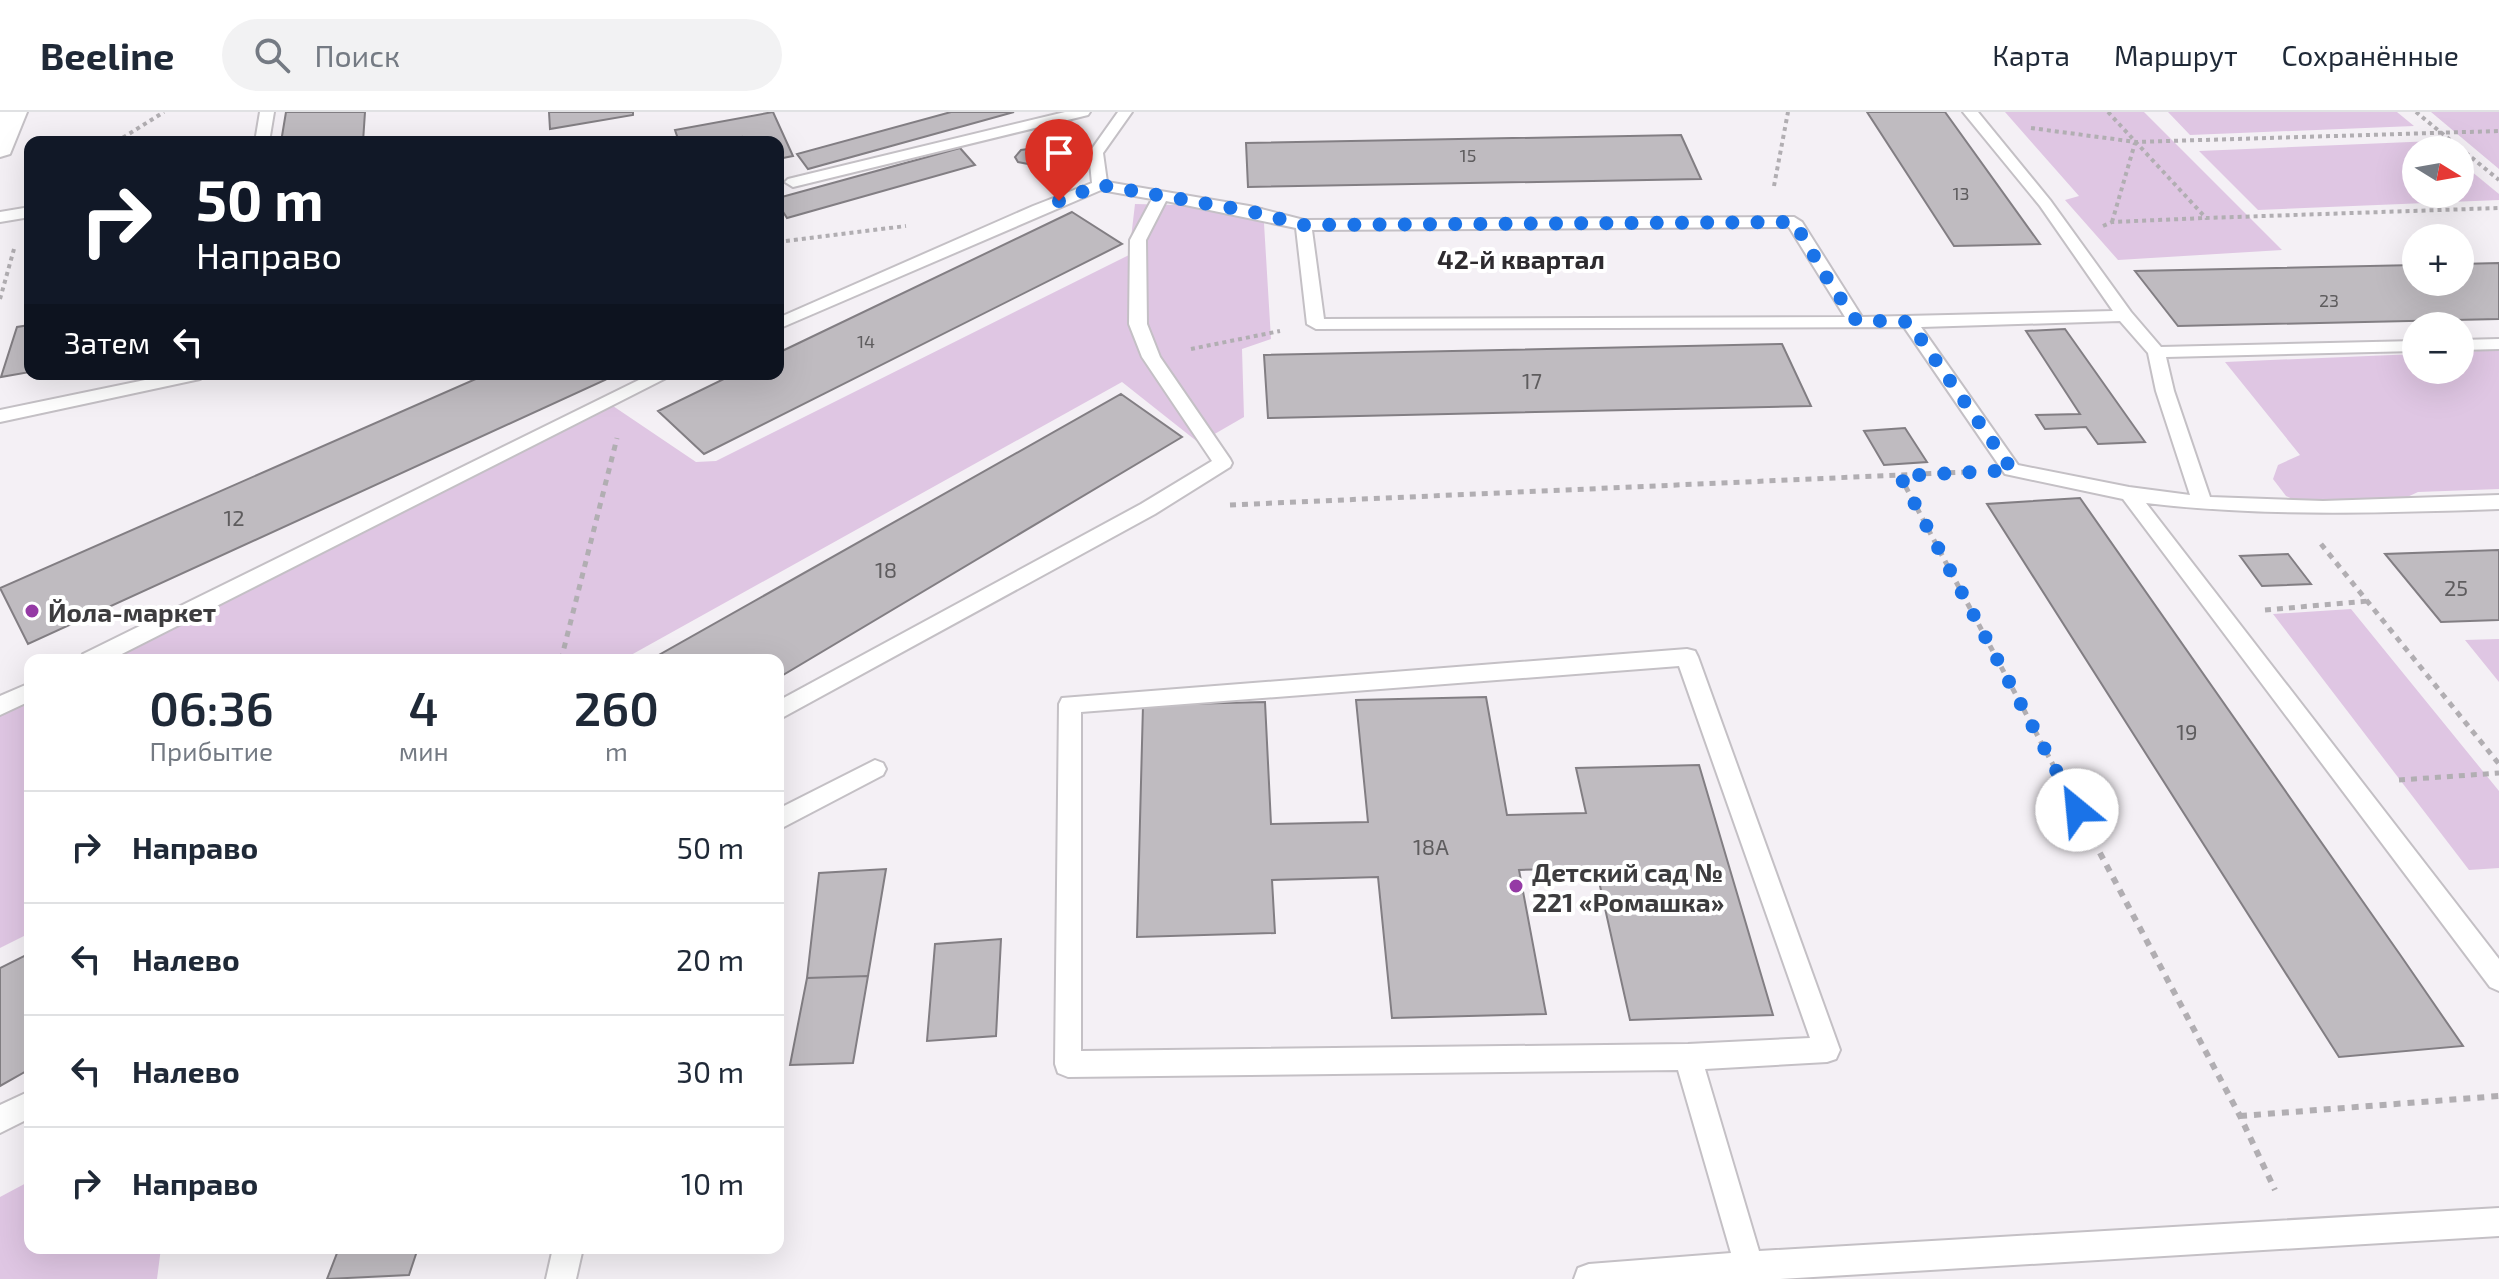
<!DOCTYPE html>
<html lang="ru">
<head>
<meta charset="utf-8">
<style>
  body { margin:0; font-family:"Exo 2",sans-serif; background:#f2f2f3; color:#1f2937; height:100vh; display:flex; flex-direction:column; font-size:30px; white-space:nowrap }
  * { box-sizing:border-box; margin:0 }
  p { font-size:26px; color:#747a83 }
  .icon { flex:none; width:44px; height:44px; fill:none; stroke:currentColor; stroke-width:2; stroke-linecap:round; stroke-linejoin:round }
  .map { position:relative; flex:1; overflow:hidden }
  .side { position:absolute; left:24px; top:542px; width:760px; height:600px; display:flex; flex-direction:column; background:#fff; border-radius:16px; box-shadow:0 8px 32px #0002 }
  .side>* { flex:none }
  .top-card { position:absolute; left:24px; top:24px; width:760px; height:244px; border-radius:16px; box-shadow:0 8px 32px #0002; background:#111827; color:#fff; overflow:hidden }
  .needle { width:52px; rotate:101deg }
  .controls { position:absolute; left:2402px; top:24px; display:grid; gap:16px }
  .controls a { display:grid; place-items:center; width:72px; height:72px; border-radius:50%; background:#fff; box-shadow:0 8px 32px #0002; font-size:40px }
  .pin { position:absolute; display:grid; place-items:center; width:68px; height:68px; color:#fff; margin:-82px -34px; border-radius:50% 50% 50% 0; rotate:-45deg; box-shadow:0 0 8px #0007 }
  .pin .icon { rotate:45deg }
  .me { position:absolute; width:88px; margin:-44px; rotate:332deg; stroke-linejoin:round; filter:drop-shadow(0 0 6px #0008) }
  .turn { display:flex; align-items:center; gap:28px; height:168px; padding:0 40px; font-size:36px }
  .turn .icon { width:104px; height:104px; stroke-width:2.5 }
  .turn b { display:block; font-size:56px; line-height:68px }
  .then { display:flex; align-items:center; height:76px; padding:0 40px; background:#0003; gap:16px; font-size:30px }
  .eta { display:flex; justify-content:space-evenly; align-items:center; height:136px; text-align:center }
  .eta b { font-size:48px; font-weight:600; line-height:56px }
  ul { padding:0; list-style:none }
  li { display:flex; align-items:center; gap:24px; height:112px; padding:0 40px; border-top:2px solid #e0e1e3 }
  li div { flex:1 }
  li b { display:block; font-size:30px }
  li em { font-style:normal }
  header { display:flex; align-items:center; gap:48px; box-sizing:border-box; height:112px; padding:0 40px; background:#fff; border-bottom:2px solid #e0e1e3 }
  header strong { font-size:38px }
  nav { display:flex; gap:44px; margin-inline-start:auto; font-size:28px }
  .search { width:560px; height:72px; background:#f2f2f3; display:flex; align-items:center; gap:20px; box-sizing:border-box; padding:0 28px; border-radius:44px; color:#747a83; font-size:30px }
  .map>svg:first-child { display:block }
</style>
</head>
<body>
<header>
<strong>Beeline</strong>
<div class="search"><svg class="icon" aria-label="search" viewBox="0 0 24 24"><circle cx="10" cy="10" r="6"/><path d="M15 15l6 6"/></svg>Поиск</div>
<nav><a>Карта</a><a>Маршрут</a><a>Сохранённые</a></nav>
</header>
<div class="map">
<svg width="2499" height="1167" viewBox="0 0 2499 1167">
  <rect width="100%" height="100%" fill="#f4f0f5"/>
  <path fill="#dfc6e3" d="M2005 0H2144L2282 138 2118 148 2065 88 2079 84Z
    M2168 0H2397L2414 14 2190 23Z
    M2431 0H2499V57Z
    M2434 29 2445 38H2416V82H2460V50L2499 82V88L2258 98 2199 39Z
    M1135 92 1263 95 1271 227 1242 237 1244 305 1199 331 1122 270 631 543 614 548H111L613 294 696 350 716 349 1129 143Z
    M2499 238V377L2418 380 2403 387 2299 390 2286 384 2273 367 2278 353 2300 343 2225 250 2416 242V258H2460V240Z
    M2351 497 2499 679V756L2469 758 2273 502Z
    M2499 527V570L2465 528Z
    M30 589V821L0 836V604Z
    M30 1069V1136H161L157 1167H0V1085Z"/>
  <path fill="#bfbbc0" stroke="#827e83" stroke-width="2" d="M286 0H365L363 30H281Z
    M549 0H633V3L550 17Z
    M773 0 793 44 778 47V30H744L742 25 717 30H679L675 18Z
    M951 0H1014L808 57 797 42Z
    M1867 0H1945L2040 132 1954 134Z
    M1681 23 1701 67 1248 75 1246 31Z
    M960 36 975 53 787 106 778 92V86Z
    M1035 36 1044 39 1045 45 1039 51 1028 52 1018 50 1015 45 1021 38Z
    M1072 100 1122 132 704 342 658 299 734 262H778V241Z
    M2499 151V207L2178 214 2135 159 2416 153V170H2460V152Z
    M30 213V260L1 265 17 215Z
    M2065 217 2145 330 2098 332 2086 315 2045 317 2036 303 2080 302 2026 219Z
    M1782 232 1811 294 1268 306 1264 243Z
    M487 262H599L605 268 28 532 0 476Z
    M1121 282 1182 325 778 566V548H650Z
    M1905 316 1927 350 1884 353 1864 319Z
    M2080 386 2401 844 2463 934 2339 945 1987 392Z
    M2499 438V508L2441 510 2385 442Z
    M2288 442 2311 472 2262 474 2240 444Z
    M1486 585 1507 703 1586 701 1576 656 1699 653 1773 903 1630 908 1596 756 1519 758 1546 902 1392 906 1378 765 1272 768 1275 821 1137 825 1143 593 1265 590 1271 712 1368 710 1356 588Z
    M886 757 868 864 807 866 819 761Z
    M1001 827 996 924 927 929 935 832Z
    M30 841V957L0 974V856Z
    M868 864 853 951 790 953 807 866Z
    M339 1136H418L409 1163 327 1167Z"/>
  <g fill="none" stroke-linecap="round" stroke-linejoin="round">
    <g stroke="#c4c0c5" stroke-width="4">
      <path id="lane" d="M260 0H274L269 30H255Z
        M1065 0H1090L1088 3 793 75 785 70 788 67Z
        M1118 0H1132L1103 41 1107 70 1249 94 1304 108 1794 105 1802 110 1862 205 2113 199 2040 94 1963 0H1978L2050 88 2131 200 2161 235 2416 229V239L2166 245 2174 279 2210 385 2323 389 2499 383V397C2381 401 2264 405 2146 391L2499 847V879L2490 875 2123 387 2005 362 1904 215 1316 217 1307 212 1296 116 1166 89 1146 128 1147 212 1160 245 1230 347 1232 351 1230 355 1155 402 778 608V589L1141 392 1212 349 1142 245 1129 212 1130 128 1152 87 1101 78 778 217V206L1033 94 1092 71 1089 41ZM1789 115 1845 205 1324 207 1312 118ZM2120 209 2148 241 2156 279 2190 383 2129 375 2018 353 1921 215Z
        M30 95V105L0 110V100Z
        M2499 227V237L2460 238V228Z
        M174 262H209L200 267 0 310V298Z
        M651 262H674L110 548H80L83 542Z
        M1687 537 1695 539 1698 545 1840 938 1836 947 1827 950 1705 957 1759 1139 2499 1096V1124L1780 1167H1574L1578 1156 1589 1152 1731 1141 1678 958 1068 965 1058 961 1055 952 1059 592 1062 586ZM1679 554 1810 926 1688 932 1081 939V600Z
        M30 571V589L0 603V584Z
        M875 648 883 651 886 657 883 663 778 718V697Z
        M30 979V1006L0 1021V993Z
        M553 1136H583L576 1167H546Z"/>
    </g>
    <g stroke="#c4c0c5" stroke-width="4">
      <path id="secondary" d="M0 0H27L10 42 0 45Z"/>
    </g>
    <path stroke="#b1aeb2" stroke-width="4" stroke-dasharray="4 4" stroke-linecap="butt" d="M2108 0 2206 106 2499 96
      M2416 0 2499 68
      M2031 16 2136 30 2499 19
      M116 30 164 0
      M1774 74 1788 0
      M2112 110 2135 31
      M2103 114 2112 110 2205 106
      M778 130 906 114
      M0 187 14 137
      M1191 237 1280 219"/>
    <path stroke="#b1aeb2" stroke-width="5" stroke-dasharray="6 6" stroke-linecap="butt" d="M1900 364 2068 681
      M1230 393 1967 360
      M2321 432 2499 652
      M2265 498 2368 489
      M561 548 617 326
      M2399 668 2499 661"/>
    <path stroke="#b1aeb2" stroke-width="6" stroke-dasharray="7 7" stroke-linecap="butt" d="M2067 679 2240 1004 2275 1078
      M2240 1004 2499 984"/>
    <use href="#lane" fill="#fff" fill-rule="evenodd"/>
    <use href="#secondary" fill="#fff" fill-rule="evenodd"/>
  </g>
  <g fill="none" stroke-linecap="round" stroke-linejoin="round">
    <path stroke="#1a73e8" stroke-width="14" stroke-dasharray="0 25.2" d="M1059 89 1100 73 1249 99 1304 113 1794 110 1831 173 1856 208 1909 210 2012 358 1900 364 2077 698"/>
  </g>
  <g fill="#953aa5" stroke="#fff" stroke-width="3">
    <circle cx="32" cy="499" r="8"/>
    <circle cx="1516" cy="774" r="8"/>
  </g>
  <g text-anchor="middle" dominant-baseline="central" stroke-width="8" stroke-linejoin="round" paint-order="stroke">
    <g font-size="18" fill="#5e5c5e">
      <text x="1468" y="43">15</text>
      <text x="1961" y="81">13</text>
      <text x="2329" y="188">23</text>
      <text x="866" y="229">14</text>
    </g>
    <g font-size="22" fill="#5e5c5e">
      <text x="1532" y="268">17</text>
      <text x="234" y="405">12</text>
      <text x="886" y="457">18</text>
      <text x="2456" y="475">25</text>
      <text x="2187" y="619">19</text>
      <text x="1431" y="734">18А</text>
    </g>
    <g font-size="26" font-weight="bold" fill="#2e2b2f" stroke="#fff">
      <text x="1521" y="146">42-й квартал</text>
    </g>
    <g font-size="26" font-weight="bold" fill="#3d3c3e" stroke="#fff" text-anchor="start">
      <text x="48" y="499">Йола-маркет</text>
      <text x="1532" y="759">Детский сад №<tspan x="1532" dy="30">221 «Ромашка»</tspan></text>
    </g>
  </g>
</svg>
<div class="controls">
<a><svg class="needle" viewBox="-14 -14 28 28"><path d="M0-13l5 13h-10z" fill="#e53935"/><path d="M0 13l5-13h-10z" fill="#747a83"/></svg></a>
<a>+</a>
<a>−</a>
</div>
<div class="pin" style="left:1059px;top:89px;background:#d93025"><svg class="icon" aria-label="arrive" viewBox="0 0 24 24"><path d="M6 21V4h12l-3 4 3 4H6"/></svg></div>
<svg class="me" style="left:2077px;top:698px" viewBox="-20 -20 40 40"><circle r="19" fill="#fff"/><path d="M0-13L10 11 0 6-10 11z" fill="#1a73e8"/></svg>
<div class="top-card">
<div class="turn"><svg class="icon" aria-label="right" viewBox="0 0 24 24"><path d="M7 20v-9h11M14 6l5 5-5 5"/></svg><div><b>50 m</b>Направо</div></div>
<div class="then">Затем<svg class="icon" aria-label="left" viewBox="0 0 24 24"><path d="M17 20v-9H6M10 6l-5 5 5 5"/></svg></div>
</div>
<section class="side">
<div class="eta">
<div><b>06:36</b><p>Прибытие</p></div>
<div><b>4</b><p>мин</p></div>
<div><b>260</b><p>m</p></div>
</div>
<ul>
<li><svg class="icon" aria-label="right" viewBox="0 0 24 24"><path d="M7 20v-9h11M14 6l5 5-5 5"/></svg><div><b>Направо</b></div><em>50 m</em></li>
<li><svg class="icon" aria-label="left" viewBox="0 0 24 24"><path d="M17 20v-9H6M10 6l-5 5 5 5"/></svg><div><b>Налево</b></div><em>20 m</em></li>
<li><svg class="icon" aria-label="left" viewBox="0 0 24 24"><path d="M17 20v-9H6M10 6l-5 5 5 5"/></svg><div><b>Налево</b></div><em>30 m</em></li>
<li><svg class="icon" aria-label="right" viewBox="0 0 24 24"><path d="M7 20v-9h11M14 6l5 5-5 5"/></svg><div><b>Направо</b></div><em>10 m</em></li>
</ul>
</section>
</div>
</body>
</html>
